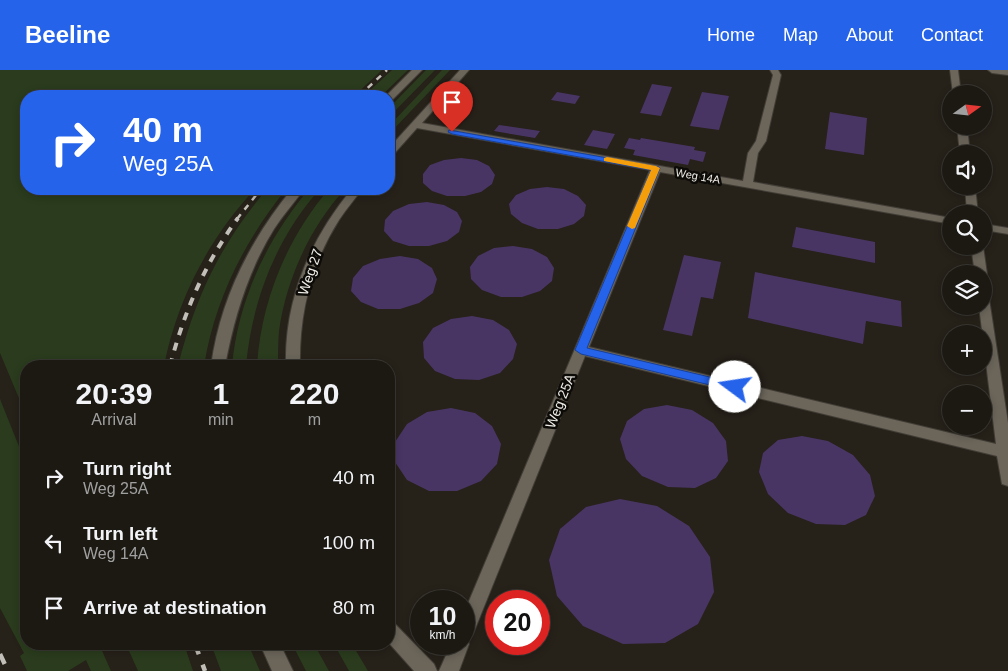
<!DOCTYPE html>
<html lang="en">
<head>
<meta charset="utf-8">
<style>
  body { margin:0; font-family:Helvetica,sans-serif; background:#292621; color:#f1f3f6; height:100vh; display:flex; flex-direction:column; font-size:19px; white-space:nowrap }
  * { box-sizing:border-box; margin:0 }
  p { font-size:16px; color:#a0a0a0 }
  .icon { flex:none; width:28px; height:28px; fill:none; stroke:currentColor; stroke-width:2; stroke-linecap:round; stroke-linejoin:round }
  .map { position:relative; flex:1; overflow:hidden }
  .drawer { position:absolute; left:20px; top:290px; width:375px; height:290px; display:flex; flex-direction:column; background:#1c1913; border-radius:20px; box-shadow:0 2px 8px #0003,0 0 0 1px #3a3833 }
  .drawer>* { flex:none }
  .hud { position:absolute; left:20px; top:20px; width:375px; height:105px; border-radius:20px; box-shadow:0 2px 8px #0003,0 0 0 1px #3a3833; background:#2563eb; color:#fff; overflow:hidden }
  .needle { width:32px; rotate:75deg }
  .controls { position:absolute; left:942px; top:15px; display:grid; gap:10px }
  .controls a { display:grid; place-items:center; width:50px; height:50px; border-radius:50%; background:#1c1913; box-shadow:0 2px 8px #0003,0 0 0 1px #3a3833; font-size:25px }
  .speed { position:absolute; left:410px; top:520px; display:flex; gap:10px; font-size:25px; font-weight:700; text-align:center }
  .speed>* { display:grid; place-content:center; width:65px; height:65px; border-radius:50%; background:#1c1913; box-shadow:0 2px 8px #0003,0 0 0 1px #3a3833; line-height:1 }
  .speed small { font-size:12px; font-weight:400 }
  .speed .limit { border:8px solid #d22; background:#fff; color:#111 }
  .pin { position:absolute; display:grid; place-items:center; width:42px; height:42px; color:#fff; margin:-51px -21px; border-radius:50% 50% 50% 0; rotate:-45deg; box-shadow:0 0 5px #0007 }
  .pin .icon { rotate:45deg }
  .me { position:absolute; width:55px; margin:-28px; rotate:284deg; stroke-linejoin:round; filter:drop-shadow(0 0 4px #0008) }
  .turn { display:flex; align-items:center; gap:18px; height:105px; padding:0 20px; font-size:22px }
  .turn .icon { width:65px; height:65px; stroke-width:2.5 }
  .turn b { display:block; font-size:35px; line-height:42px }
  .eta { display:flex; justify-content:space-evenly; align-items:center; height:85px; text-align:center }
  .eta b { font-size:30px; font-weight:800; line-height:35px }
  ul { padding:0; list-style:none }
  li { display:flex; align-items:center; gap:15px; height:65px; padding:0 20px }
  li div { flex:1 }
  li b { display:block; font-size:19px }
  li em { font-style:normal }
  header { display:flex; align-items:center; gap:30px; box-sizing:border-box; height:70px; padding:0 25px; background:#2563eb; color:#fff }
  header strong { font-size:24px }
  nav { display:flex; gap:28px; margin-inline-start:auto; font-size:18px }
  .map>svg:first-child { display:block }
</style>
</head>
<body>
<header>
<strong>Beeline</strong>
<nav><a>Home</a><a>Map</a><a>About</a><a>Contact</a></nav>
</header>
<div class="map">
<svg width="1008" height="601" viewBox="0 0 1008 601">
  <rect width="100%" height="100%" fill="#262119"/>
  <path fill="#2a3c1d" d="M0 0H382L354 26H26V119H255C209 168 177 230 164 296H26V345L0 283Z
    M392 0H408L381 26H364Z
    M426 0H435L389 47V38Z
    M442 0H450L389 64V56Z
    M267 119H286C244 172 215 229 204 296H178C195 227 221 173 267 119Z
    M309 119H320C276 168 252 231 246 296H232C238 230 267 169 309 119Z
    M329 119H345C310 157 286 210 279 261 278 273 278 285 278 296H257C261 231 287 168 329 119Z
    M0 329 26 394V574H99L111 601H91L86 590 68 601H27L20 586 24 583 0 538Z
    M126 574H184L193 601H138Z
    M211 574H248L260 601H221Z
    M292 574H314L329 601H306Z
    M334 574H352L368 601H349Z"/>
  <path fill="#483564" d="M652 14 672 17 661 46 640 43Z
    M557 22 580 26 575 34 551 30Z
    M702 22 729 26 719 60 690 56Z
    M830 42 867 48 864 85 825 79Z
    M499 55 540 61 535 68 494 61Z
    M593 60 615 64 607 79 584 75Z
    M629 68 640 70 641 68 695 77 694 80 706 82 703 92 690 89 688 95 633 85 635 80 624 78Z
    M461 88 477 90 489 96 495 105 492 114 481 122 465 126H447L432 121 423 113V104L430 95 444 90Z
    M547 117 564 119 578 126 586 135 584 146 574 154 558 159H538L522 153 511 144 509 134 516 125 530 119Z
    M427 132 444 135 457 142 462 151 459 162 447 171 429 176H409L393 171 384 161 385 150 393 141 409 134Z
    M796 157 875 172V193L792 177Z
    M513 176 532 179 547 187 554 198 552 211 540 221 522 227H501L482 220 471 209 470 197 478 186 494 178Z
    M684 185 721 192 713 229 701 227 692 266 663 260Z
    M400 186 418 189 432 198 437 209 433 223 419 233 400 239H378L361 232 351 221 353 208 363 196 380 189Z
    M755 202 901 231 902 257 866 251 863 274 748 248Z
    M472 246 493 250 509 260 517 274 513 289 500 303 479 310 455 309 435 301 424 288 423 272 433 258 451 249Z
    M667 335 692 340 713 353 726 371 728 391 716 408 695 418 668 417 642 406 626 389 620 369 627 351 644 339Z
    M451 338 475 343 492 356 501 374 497 394 481 411 457 421H429L407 410 395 392V372L407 354 427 342Z
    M802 366 828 371 853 385 870 405 875 426 866 445 845 455 816 454 788 443 768 424 759 402 763 383 778 370Z
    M620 429 657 436 689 456 710 487 714 522 698 554 665 573 623 574 583 556 557 526 549 490 560 459 586 437Z"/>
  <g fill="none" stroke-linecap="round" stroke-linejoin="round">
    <g stroke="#413d36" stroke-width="2">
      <path id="service" d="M460 0H469L422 53 743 111 748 83 756 71 773 5 770 0H778L781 5 766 71 758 83 753 112 951 148V154L660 102 589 277 996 374 979 236H984V221L988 222 1008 353V416L1002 414 997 386 585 286 473 564 468 571 469 574 459 601H439L451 574H464V543L650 100 417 58 392 86 389 87V78Z
        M950 0H958L961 24H953Z
        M988 0H1008V5L992 3Z
        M957 56H967L970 84H960Z
        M965 116H975L978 144H967Z
        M352 119H362C355 129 346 139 339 150 311 194 299 244 300 296H286C284 231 310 169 352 119Z
        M984 154 1008 158V164L984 160Z
        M971 176H983L987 204 985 207H984V204H975Z
        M389 551 395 554 434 594 437 601H414L389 573Z"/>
    </g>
    <g stroke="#413d36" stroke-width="2">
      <path id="minor" d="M412 0H422L392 30 389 31V26H386Z
        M292 119H304C294 133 283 145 274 159 248 201 234 248 225 296H211C220 230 250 170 292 119Z
        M260 574H280L293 601H272Z"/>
    </g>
    <use href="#service" fill="#6b655a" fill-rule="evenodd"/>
    <use href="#minor" fill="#6b655a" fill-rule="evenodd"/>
    <path stroke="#c2bfb8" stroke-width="2.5" stroke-dasharray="6 6" stroke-linecap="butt" d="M359 26 387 0
      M237 149 261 119"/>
    <path stroke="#c2bfb8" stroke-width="4" stroke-dasharray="8 8" stroke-linecap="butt" d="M170 296C184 242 205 193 238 148"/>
    <path stroke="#c2bfb8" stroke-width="4.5" stroke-dasharray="11 11" stroke-linecap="butt" d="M195 574 205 601
      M0 584 8 601"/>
  </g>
  <path fill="#2563eb" stroke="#184099" d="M449 60 659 97 660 98 587 278 735 313 741 317 739 320 735 321 581 284 575 280 651 100 452 64 448 62Z"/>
  <path fill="#f59e0b" d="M607 87 656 96 660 98 635 158 632 159 627 156 651 100 604 91V88Z"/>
  <g text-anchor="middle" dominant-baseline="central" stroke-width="5" stroke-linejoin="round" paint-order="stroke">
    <g font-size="11" fill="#f1eee8" stroke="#0d0b08">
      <text transform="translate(698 106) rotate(10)">Weg 14A</text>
    </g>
    <g font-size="14" fill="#f1eee8" stroke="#0d0b08">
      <text transform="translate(310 202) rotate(-71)">Weg 27</text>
      <text transform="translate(560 331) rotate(-68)">Weg 25A</text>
    </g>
  </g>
</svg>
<div class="controls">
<a><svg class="needle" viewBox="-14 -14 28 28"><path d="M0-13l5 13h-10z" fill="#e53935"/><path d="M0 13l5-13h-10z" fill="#a0a0a0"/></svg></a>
<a><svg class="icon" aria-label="sound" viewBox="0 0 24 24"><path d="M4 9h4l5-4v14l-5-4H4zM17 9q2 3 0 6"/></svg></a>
<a><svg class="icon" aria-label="search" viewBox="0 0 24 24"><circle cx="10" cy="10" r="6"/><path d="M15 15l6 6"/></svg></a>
<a><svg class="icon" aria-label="layers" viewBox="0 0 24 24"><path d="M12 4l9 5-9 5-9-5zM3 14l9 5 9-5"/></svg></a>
<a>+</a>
<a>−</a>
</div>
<div class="speed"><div>10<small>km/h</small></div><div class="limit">20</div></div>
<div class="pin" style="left:452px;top:62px;background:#d93025"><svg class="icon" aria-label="arrive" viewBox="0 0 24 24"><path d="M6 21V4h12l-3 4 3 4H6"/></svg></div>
<svg class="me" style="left:735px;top:317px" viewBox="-20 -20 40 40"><circle r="19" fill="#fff"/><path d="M0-13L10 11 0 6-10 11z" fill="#2563eb"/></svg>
<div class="hud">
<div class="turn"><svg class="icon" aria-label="right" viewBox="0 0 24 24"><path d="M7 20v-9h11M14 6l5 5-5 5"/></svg><div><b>40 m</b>Weg 25A</div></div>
</div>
<section class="drawer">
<div class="eta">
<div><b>20:39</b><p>Arrival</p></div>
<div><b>1</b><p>min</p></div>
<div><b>220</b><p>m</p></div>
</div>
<ul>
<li><svg class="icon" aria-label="right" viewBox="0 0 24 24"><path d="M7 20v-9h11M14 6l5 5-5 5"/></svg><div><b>Turn right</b><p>Weg 25A</p></div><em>40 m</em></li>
<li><svg class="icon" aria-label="left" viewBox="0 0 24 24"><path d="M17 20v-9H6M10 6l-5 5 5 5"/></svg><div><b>Turn left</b><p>Weg 14A</p></div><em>100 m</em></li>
<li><svg class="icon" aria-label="arrive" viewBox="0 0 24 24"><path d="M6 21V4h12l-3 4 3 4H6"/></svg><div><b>Arrive at destination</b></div><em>80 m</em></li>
</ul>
</section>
</div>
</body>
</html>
